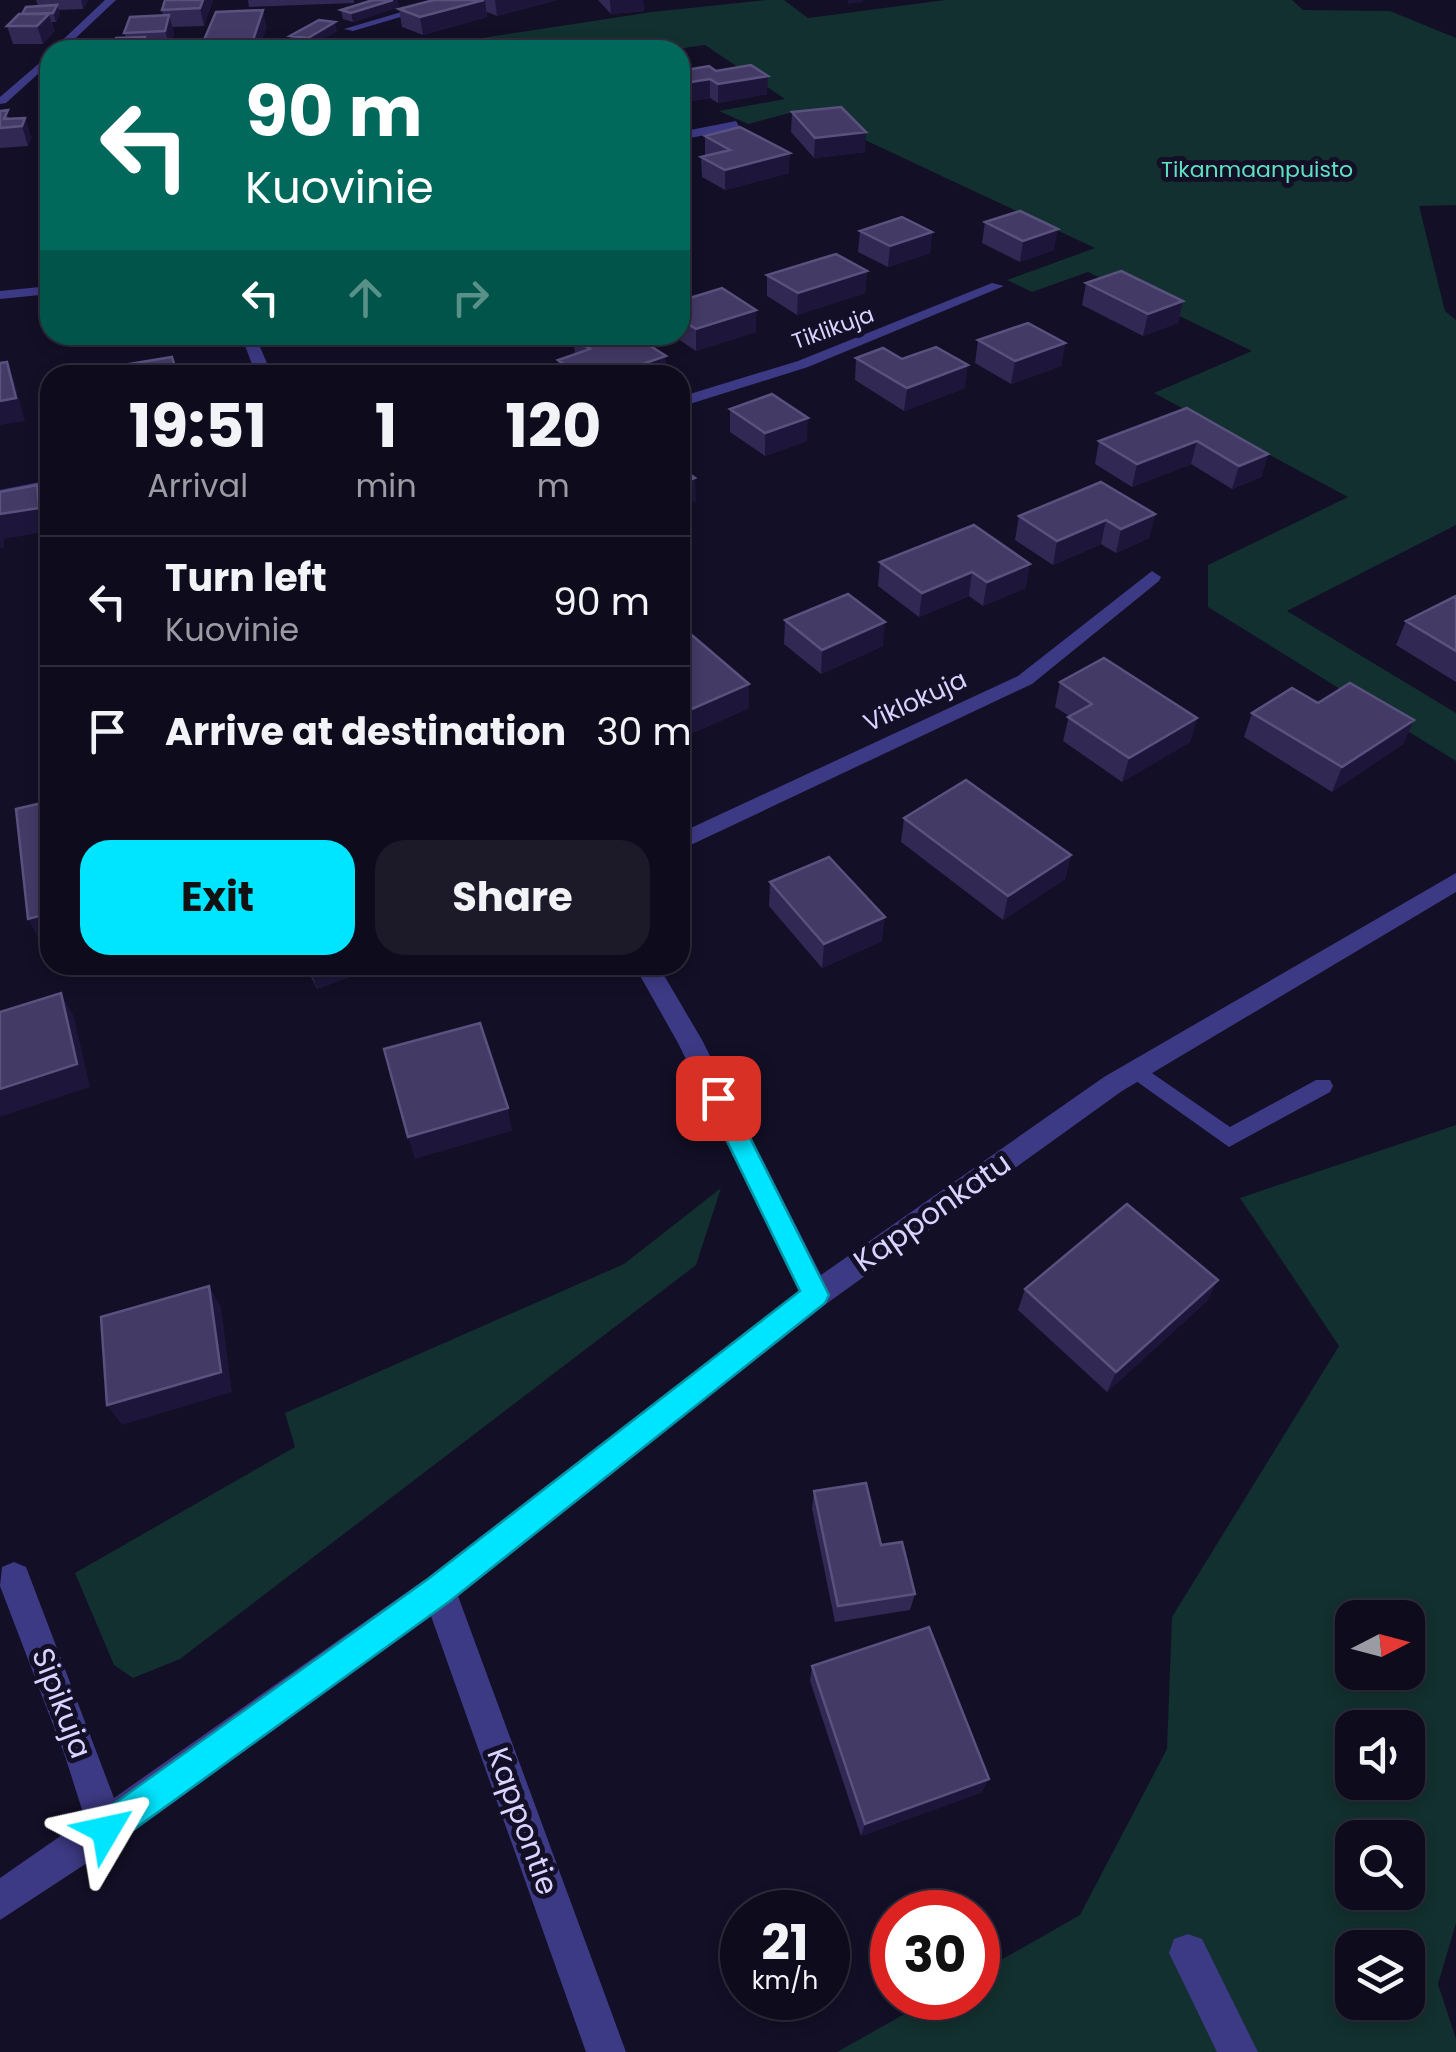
<!DOCTYPE html>
<html lang="en">
<head>
<meta charset="utf-8">
<style>
  body { margin:0; font-family:Poppins,sans-serif; background:#1c1929; color:#f1f3f6; height:100vh; display:flex; flex-direction:column; font-size:38px; white-space:nowrap }
  * { box-sizing:border-box; margin:0 }
  p { font-size:32px; color:#9b9ba3 }
  .icon { flex:none; width:55px; height:55px; fill:none; stroke:currentColor; stroke-width:2; stroke-linecap:round; stroke-linejoin:round }
  .map { position:relative; flex:1; overflow:hidden }
  .panel { position:absolute; left:40px; top:365px; width:650px; height:610px; display:flex; flex-direction:column; background:#0e0b1c; border-radius:30px; box-shadow:0 5px 15px #0003,0 0 0 2px #2e2b3b }
  .panel>* { flex:none }
  .top-card { position:absolute; left:40px; top:40px; width:650px; height:305px; border-radius:30px; box-shadow:0 5px 15px #0003,0 0 0 2px #2e2b3b; background:#00695c; color:#fff; overflow:hidden }
  .needle { width:65px; rotate:84deg }
  .fabs { position:absolute; left:1335px; top:1600px; display:grid; gap:20px }
  .fabs a { display:grid; place-items:center; width:90px; height:90px; border-radius:20px; background:#0e0b1c; box-shadow:0 5px 15px #0003,0 0 0 2px #2e2b3b; font-size:50px }
  .speed { position:absolute; left:720px; top:1890px; display:flex; gap:20px; font-size:50px; font-weight:700; text-align:center }
  .speed>* { display:grid; place-content:center; width:130px; height:130px; border-radius:50%; background:#0e0b1c; box-shadow:0 5px 15px #0003,0 0 0 2px #2e2b3b; line-height:1 }
  .speed small { font-size:25px; font-weight:400 }
  .speed .limit { border:15px solid #d22; background:#fff; color:#111 }
  .pin { position:absolute; display:grid; place-items:center; width:85px; height:85px; color:#fff; margin:-42px; border-radius:20px; box-shadow:0 5px 15px #0006 }
  .me { position:absolute; width:110px; margin:-55px; rotate:54deg; stroke-linejoin:round; filter:drop-shadow(0 0 8px #0008) }
  .turn { display:flex; align-items:center; gap:35px; height:210px; padding:0 40px; font-size:45px }
  .turn .icon { width:130px; height:130px; stroke-width:2.5 }
  .turn b { display:block; font-size:70px; line-height:85px }
  .lanes { display:flex; align-items:center; height:95px; padding:0 40px; background:#0003; justify-content:center; gap:50px; direction:ltr }
  .lanes .off { opacity:.35 }
  .eta { display:flex; justify-content:space-evenly; align-items:center; height:170px; text-align:center }
  .eta b { font-size:60px; font-weight:700; line-height:70px }
  .cta { display:flex; gap:20px; margin-top:auto; padding:20px 40px }
  .cta a { flex:1; height:115px; border-radius:30px; background:#00e5ff; color:#111; font-size:40px; font-weight:700; line-height:115px; text-align:center }
  .cta a+a { background:#1c1929; color:#f1f3f6 }
  ul { padding:0; list-style:none }
  li { display:flex; align-items:center; gap:30px; height:130px; padding:0 40px; border-top:2px solid #2e2b3b }
  li div { flex:1 }
  li b { display:block; font-size:38px }
  li em { font-style:normal }
  .map>svg:first-child { display:block }
</style>
</head>
<body>
<div class="map">
<svg width="1456" height="2052" viewBox="0 0 1456 2052">
  <rect width="100%" height="100%" fill="#130f26"/>
  <path fill="#12302f" fill-rule="evenodd" d="M766 0H784L808 18 945 0H1292L1303 10 1390 11 1456 38V205L1419 206 1445 311 1456 320V525L1287 611 1456 713V761L1208 607V565L1348 497 1154 393 1252 351 1088 272 1032 292 1007 280 1095 248 801 110 748 124 719 111 785 99 705 45 670 50H403L652 12Z
    M1456 1125V1923L1438 1984 1456 2039V2052H837L933 1998H978V1973L1080 1915 1167 1749 1172 1617 1339 1346 1240 1198ZM1352 1618H1408V1672H1352ZM1352 1728H1408V1782H1352ZM1352 1838H1408V1892H1352ZM1352 1948H1408V2002H1352Z
    M721 1188 696 1265 180 1659 133 1678 114 1665 75 1573 295 1447 285 1413 624 1264Z"/>
  <g fill="none" stroke-linecap="round" stroke-linejoin="round">
    <path fill="#3d3a85" fill-rule="evenodd" d="M1136 1062 1230 1127 1316 1080H1330L1333 1086 1330 1092 1229 1147 1129 1076 1126 1070 1129 1064Z"/>
    <path fill="#3d3a85" fill-rule="evenodd" d="M105 0H116L63 50H52Z
      M442 0H458L353 31 344 29Z
      M50 54V63L6 103 0 104V97Z
      M736 121 740 128 680 140V132Z
      M992 283 1004 286 808 367 680 407V397L798 361Z
      M50 286V294L0 299V291Z
      M241 335H255L272 375H256Z
      M50 480V490L0 500V490Z
      M1152 571 1161 577 1159 581 1032 684 680 850V833L1018 676Z
      M1456 873V892L1122 1091 826 1304 458 1596 626 2052H586L431 1616 119 1842 0 1920V1878L85 1819 65 1756 0 1586 2 1567 14 1562 26 1567 114 1798 427 1578 799 1291 678 1043 634 965H658L702 1040 821 1275 1104 1077Z
      M1188 1934 1202 1939 1258 2052H1217L1169 1953 1174 1939Z"/>
  </g>
  <path fill="#312854" d="M36 0H88L83 9 58 10 60 14 56 22H52L54 31 43 44H13L7 26 22 14 38 6Z
    M213 0 204 26 172 27 174 33 170 49 111 50 126 38 124 33 163 16 162 10Z
    M248 0H354V3L249 7Z
    M434 0H557L497 16 487 12V17L423 35 402 27 399 9Z
    M598 0H643L644 11 611 14Z
    M399 7 353 22 343 19 341 10Z
    M263 10 266 28 259 50H202L201 47Z
    M337 31 309 47 292 45 290 36Z
    M680 71H716L767 94 718 103 710 98 685 102 680 98Z
    M0 111 11 119 25 118 31 138 28 146 0 148Z
    M792 112 865 152 814 158 791 132Z
    M705 136 789 173 725 190 702 177 701 157 705 156Z
    M985 222 1054 250 1020 262 982 243Z
    M860 231 932 232 930 253 888 267 858 252Z
    M867 271 865 293 797 315 767 296V275Z
    M1086 283 1183 301 1178 323 1143 336 1082 305Z
    M680 301 756 332 696 351 672 335H680Z
    M573 338 666 375H559L558 360 575 354Z
    M978 340 1065 343 1061 366 1011 384 975 363Z
    M856 358 902 359 965 388 904 411 855 380Z
    M1187 408 1268 454 1261 477 1232 489 1191 464 1132 487 1095 464 1099 441Z
    M730 409 807 441 765 456 730 432Z
    M1155 514 1149 538 1116 553 1101 544 1053 565 1015 540 1019 516Z
    M974 525 1026 588 983 606 969 596 919 617 878 586 880 562Z
    M1456 596V682L1396 645 1406 621Z
    M785 620 883 646 821 674 784 644Z
    M680 625 749 684V708L686 736 680 731Z
    M1060 682 1197 718 1190 742 1122 782 1063 741 1069 716 1055 707Z
    M1318 703 1414 720 1403 744 1332 792 1244 737 1252 713Z
    M904 818 1071 855 1065 879 1003 920 901 842Z
    M770 882 882 941 822 968 769 906Z
    M305 965H380L317 989Z
    M1025 1289 1207 1301 1107 1392 1018 1310Z
    M814 1491 881 1545 915 1594 910 1610 835 1622 812 1509Z
    M812 1666 982 1792 861 1836 810 1681Z"/>
  <path fill="#1d163a" d="M81 0H88L83 9Z
    M203 0H213L204 26 200 8Z
    M393 0H398L399 7 353 22 351 13Z
    M485 0 487 17 423 35 420 17Z
    M495 0H557L497 16Z
    M610 0H643L644 11 611 14Z
    M848 0H863V2L848 4Z
    M57 5 60 14 56 22 53 13Z
    M263 10 266 28 259 50H252L251 46Z
    M49 14 54 31 43 44 37 26Z
    M169 15 174 33 170 49 165 31Z
    M335 22 337 31 309 47 308 38Z
    M768 76 767 94 718 103V84Z
    M710 79V98L685 102V83Z
    M25 118 31 138 28 146 22 126Z
    M866 132 865 152 814 158 815 138Z
    M790 153 789 173 725 190V170Z
    M1058 229 1054 250 1020 262 1023 241Z
    M932 232 930 253 888 267 890 246Z
    M867 271 865 293 797 315 798 293Z
    M1183 301 1178 323 1143 336 1148 314Z
    M756 310V332L696 351V329Z
    M140 335H198V338L143 345Z
    M1065 343 1061 366 1011 384 1015 361Z
    M666 356V375H611Z
    M7 362 15 384 25 421 0 425V401Z
    M968 365 965 388 904 411 907 388Z
    M808 418 807 441 765 456V433Z
    M1197 441 1191 464 1132 487 1137 464Z
    M1268 454 1261 477 1232 489 1239 466Z
    M695 478 696 501 680 507V484Z
    M37 485 46 509 49 531 4 539V548H0V514Z
    M1155 514 1149 538 1116 553 1121 529Z
    M1106 520 1101 544 1053 565 1057 541Z
    M1030 564 1026 588 983 606 987 582Z
    M972 572 969 596 919 617 922 593Z
    M885 622 883 646 821 674 822 650Z
    M749 684V708L686 736 685 712Z
    M1197 718 1190 742 1122 782 1129 758Z
    M1414 720 1403 744 1332 792 1342 767Z
    M1071 855 1065 879 1003 920 1008 896Z
    M50 913V940L41 943 28 919Z
    M885 917 882 941 822 968 824 944Z
    M309 965H380L317 989Z
    M61 993 74 1017 90 1087 0 1117V1089Z
    M508 1108 512 1131 415 1159 408 1137Z
    M1218 1280 1207 1301 1107 1392 1116 1372Z
    M209 1286 221 1307 232 1392 122 1425 107 1405Z
    M989 1779 982 1792 861 1836 865 1824Z"/>
  <path fill="#433a66" stroke="#5a527e" stroke-width="2.5" d="M165 0H203L200 8 162 10Z
    M373 0H393L351 13 341 10Z
    M434 0H484L420 17 399 9Z
    M57 5 53 13 22 14 26 7Z
    M263 10 251 46 201 47 216 12Z
    M19 14H49L37 26H7Z
    M169 15 165 31 124 33 130 17Z
    M319 20 335 22 308 38 290 36Z
    M145 37 143 44 162 43 160 50H111L116 38Z
    M751 65 768 76 718 84 710 79 685 83 680 80V71L709 66 716 71Z
    M841 107 866 132 815 138 792 112Z
    M8 110 4 119 25 118 22 126 0 128V111Z
    M740 127 790 153 725 170 701 157 730 150 705 136Z
    M1020 211 1058 229 1023 241 985 222Z
    M902 217 932 232 890 246 860 231Z
    M836 254 867 271 798 293 767 275Z
    M1121 271 1183 301 1148 314 1086 283Z
    M722 288 756 310 696 329 680 319V301Z
    M1028 323 1065 343 1015 361 978 340Z
    M582 335H633L666 356 611 375H580L558 360 590 349 573 338Z
    M936 347 968 365 907 388 856 358 883 348 902 359Z
    M172 357 177 373 214 367 217 375H107L105 368Z
    M7 362 16 398 0 401V363Z
    M419 371 424 375H404Z
    M772 394 808 418 765 433 730 409Z
    M1187 408 1268 454 1239 466 1197 441 1137 464 1099 441Z
    M680 467 695 478 680 484Z
    M1101 482 1155 514 1121 529 1106 520 1057 541 1019 516Z
    M37 485 39 508 0 514V492Z
    M974 525 1030 564 987 582 972 572 922 593 880 562Z
    M848 594 885 622 822 650 785 620Z
    M1456 596V651L1406 621Z
    M680 625 749 684 685 712 680 708Z
    M1104 658 1197 718 1129 758 1068 717 1092 704 1060 682Z
    M1350 683 1414 720 1342 767 1252 713 1292 688 1318 703Z
    M966 780 1071 855 1008 896 904 818Z
    M50 801V913L28 919 16 809Z
    M829 857 885 917 824 944 770 882Z
    M61 993 77 1064 0 1089V1012Z
    M480 1023 508 1108 408 1137 384 1049Z
    M1127 1204 1218 1280 1116 1372 1025 1289Z
    M209 1286 221 1372 107 1405 101 1317Z
    M866 1483 881 1545 902 1542 915 1594 838 1606 814 1491Z
    M929 1627 989 1779 865 1824 812 1666Z"/>
  <path fill="#00e5ff" stroke="#0095a6" stroke-width="2.5" d="M718 1089 727 1092 825 1287 829 1295 825 1303 450 1601 118 1841 106 1846 94 1841 89 1830 94 1818 428 1579 800 1291 706 1098 710 1092Z"/>
  <g text-anchor="middle" dominant-baseline="central" stroke-width="10" stroke-linejoin="round" paint-order="stroke">
    <g font-size="22" fill="#5fe0c0" stroke="#130f26">
      <text x="1257" y="169">Tikanmaanpuisto</text>
    </g>
    <g font-size="22" fill="#d9d4ff" stroke="#130f26">
      <text transform="translate(833 328) rotate(-20)">Tiklikuja</text>
    </g>
    <g font-size="25" fill="#d9d4ff" stroke="#130f26">
      <text transform="translate(915 701) rotate(-25)">Viklokuja</text>
    </g>
    <g font-size="30" fill="#d9d4ff" stroke="#130f26">
      <text transform="translate(932 1212) rotate(-35)">Kapponkatu</text>
      <text transform="translate(62 1703) rotate(69)">Sipikuja</text>
      <text transform="translate(523 1821) rotate(70)">Kappontie</text>
    </g>
  </g>
</svg>
<div class="fabs">
<a><svg class="needle" viewBox="-14 -14 28 28"><path d="M0-13l5 13h-10z" fill="#e53935"/><path d="M0 13l5-13h-10z" fill="#9b9ba3"/></svg></a>
<a><svg class="icon" aria-label="sound" viewBox="0 0 24 24"><path d="M4 9h4l5-4v14l-5-4H4zM17 9q2 3 0 6"/></svg></a>
<a><svg class="icon" aria-label="search" viewBox="0 0 24 24"><circle cx="10" cy="10" r="6"/><path d="M15 15l6 6"/></svg></a>
<a><svg class="icon" aria-label="layers" viewBox="0 0 24 24"><path d="M12 4l9 5-9 5-9-5zM3 14l9 5 9-5"/></svg></a>
</div>
<div class="speed"><div>21<small>km/h</small></div><div class="limit">30</div></div>
<div class="pin" style="left:718px;top:1098px;background:#d93025"><svg class="icon" aria-label="arrive" viewBox="0 0 24 24"><path d="M6 21V4h12l-3 4 3 4H6"/></svg></div>
<svg class="me" style="left:106px;top:1830px" viewBox="-20 -20 40 40"><path d="M0-17L14 15 0 8-14 15z" fill="#00e5ff" stroke="#fff" stroke-width="4"/></svg>
<div class="top-card">
<div class="turn"><svg class="icon" aria-label="left" viewBox="0 0 24 24"><path d="M17 20v-9H6M10 6l-5 5 5 5"/></svg><div><b>90 m</b>Kuovinie</div></div>
<div class="lanes"><svg class="icon" aria-label="left" viewBox="0 0 24 24"><path d="M17 20v-9H6M10 6l-5 5 5 5"/></svg><svg class="icon off" aria-label="ahead" viewBox="0 0 24 24"><path d="M12 20V5M6 11l6-6 6 6"/></svg><svg class="icon off" aria-label="right" viewBox="0 0 24 24"><path d="M7 20v-9h11M14 6l5 5-5 5"/></svg></div>
</div>
<section class="panel">
<div class="eta">
<div><b>19:51</b><p>Arrival</p></div>
<div><b>1</b><p>min</p></div>
<div><b>120</b><p>m</p></div>
</div>
<ul>
<li><svg class="icon" aria-label="left" viewBox="0 0 24 24"><path d="M17 20v-9H6M10 6l-5 5 5 5"/></svg><div><b>Turn left</b><p>Kuovinie</p></div><em>90 m</em></li>
<li><svg class="icon" aria-label="arrive" viewBox="0 0 24 24"><path d="M6 21V4h12l-3 4 3 4H6"/></svg><div><b>Arrive at destination</b></div><em>30 m</em></li>
</ul>
<div class="cta"><a>Exit</a><a>Share</a></div>
</section>
</div>
</body>
</html>
